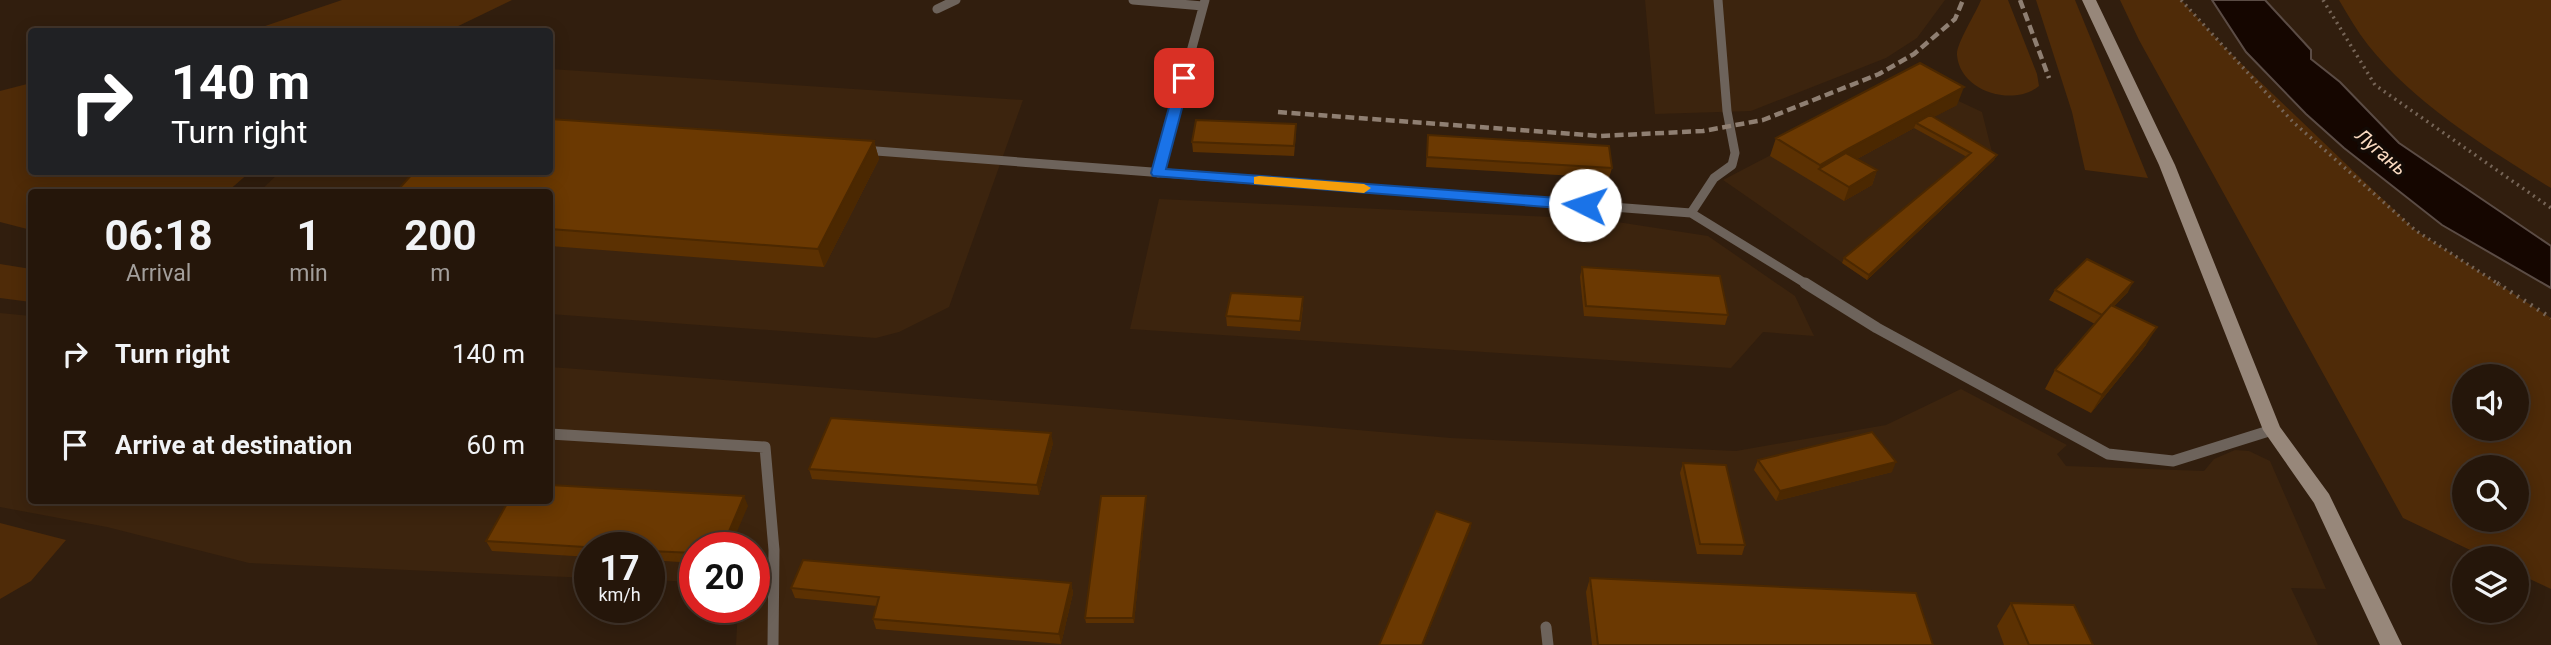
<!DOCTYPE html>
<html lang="en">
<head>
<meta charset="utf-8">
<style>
  body { margin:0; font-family:Roboto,sans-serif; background:#312318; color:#f1f3f6; height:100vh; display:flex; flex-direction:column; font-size:26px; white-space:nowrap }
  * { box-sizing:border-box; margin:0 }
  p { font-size:23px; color:#a39f9c }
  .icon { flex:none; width:38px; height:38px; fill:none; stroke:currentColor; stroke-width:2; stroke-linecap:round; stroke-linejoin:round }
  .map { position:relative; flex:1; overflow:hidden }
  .side { position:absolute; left:28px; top:189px; width:525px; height:315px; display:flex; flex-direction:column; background:#25160a; border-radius:7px; box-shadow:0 4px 18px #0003,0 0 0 2px #42352b }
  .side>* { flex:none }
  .banner { position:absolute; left:28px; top:28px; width:525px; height:147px; border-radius:7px; box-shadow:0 4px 18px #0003,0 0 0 2px #42352b; background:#202124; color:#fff; overflow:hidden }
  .tools { position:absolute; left:2452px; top:364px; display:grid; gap:14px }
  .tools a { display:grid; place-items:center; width:77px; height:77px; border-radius:50%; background:#25160a; box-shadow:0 4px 18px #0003,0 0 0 2px #42352b; font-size:35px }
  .speed { position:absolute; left:574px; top:532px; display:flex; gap:14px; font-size:35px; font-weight:700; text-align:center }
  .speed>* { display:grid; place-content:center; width:91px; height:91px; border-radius:50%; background:#25160a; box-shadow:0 4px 18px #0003,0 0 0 2px #42352b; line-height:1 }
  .speed small { font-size:18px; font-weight:400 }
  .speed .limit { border:10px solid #d22; background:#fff; color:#111 }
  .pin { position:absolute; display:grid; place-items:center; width:60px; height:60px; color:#fff; margin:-30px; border-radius:14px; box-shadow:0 4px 10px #0006 }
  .me { position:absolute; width:77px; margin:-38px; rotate:274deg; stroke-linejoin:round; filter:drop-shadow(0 0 5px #0008) }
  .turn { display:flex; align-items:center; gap:24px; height:147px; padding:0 28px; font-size:32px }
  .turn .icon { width:91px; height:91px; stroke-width:2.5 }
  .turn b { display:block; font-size:49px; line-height:60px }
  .eta { display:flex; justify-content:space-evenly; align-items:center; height:119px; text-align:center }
  .eta b { font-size:42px; font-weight:700; line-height:49px }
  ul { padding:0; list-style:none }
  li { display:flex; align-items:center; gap:21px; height:91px; padding:0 28px }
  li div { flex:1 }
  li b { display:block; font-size:26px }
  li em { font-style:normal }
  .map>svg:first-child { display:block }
</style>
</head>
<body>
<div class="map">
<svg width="2551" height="645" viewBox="0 0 2551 645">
  <rect width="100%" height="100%" fill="#311e0e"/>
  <path fill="#3c240e" d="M1645 0H1945L1917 38 1886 58 1751 111 1655 114Z
    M550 69 1023 100 949 307 899 332 876 338 550 314V192H259L280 172H550Z
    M1914 80 1982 112 1994 160 1867 280 1723 180Z
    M1159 199 1598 219 1708 236 1795 296 1814 336 1763 332 1731 368 1130 329Z
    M0 313 31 316 32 500H550V367L1099 408 1451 438 1736 451 1886 425 1961 389 2067 445 2057 454 2066 466 2204 471 2214 459 2235 450 2249 451 2270 461 2326 589 2291 588 2318 645H736L738 607H754V548H695V582L649 580V548H590V578L249 563 107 527 0 507Z"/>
  <path fill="#4f2b08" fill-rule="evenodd" d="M342 0H512L448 31H250Z
    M1981 0H2008L2037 74 2039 86C2013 107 1960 92 1957 55 1956 44 1976 13 1981 0Z
    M2036 0H2075L2148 178 2085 170 2072 112Z
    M2120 0H2181L2228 51 2415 230 2551 318V589L2517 573 2516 558H2487L2403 518 2139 40ZM2464 376H2516V429H2464ZM2464 467H2516V520H2464Z
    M2339 0H2551V188C2487 148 2416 105 2368 45 2357 31 2348 15 2339 0Z
    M31 83 32 172H250L227 192H32L31 230 0 222V91Z
    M0 264 31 269V302L0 298Z
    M0 523 66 540 31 581 0 599Z"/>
  <path fill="#150600" stroke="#5b4c45" stroke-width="2" d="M2212 0H2265L2311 50V59L2340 82 2399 143 2551 246V288L2442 225 2344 148 2306 114 2246 52Z"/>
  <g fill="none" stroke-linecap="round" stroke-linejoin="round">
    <path stroke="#766557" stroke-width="3.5" stroke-dasharray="2 4.5" stroke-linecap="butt" d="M2181 0 2293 122 2415 230 2500 285
      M2323 0 2375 85 2551 208"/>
    <path stroke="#766557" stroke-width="4.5" stroke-dasharray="2 6" stroke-linecap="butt" d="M2497 283 2551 318"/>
    <path stroke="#6d635b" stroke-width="9" d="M1133 0 1203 6
      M937 9 956 0
      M863 150 1691 213 1808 285
      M1158 173 1205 0
      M1691 213 1714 178 1732 165 1735 153 1727 111 1718 0"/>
    <path stroke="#6d635b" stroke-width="11" d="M1805 283 1877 328 2108 454 2173 461 2272 430
      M550 434 765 447 774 550 773 645
      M1546 627 1548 645"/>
    <path fill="#97877a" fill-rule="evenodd" d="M2082 0H2096L2175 165 2280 427 2329 494 2402 645H2380L2314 503 2263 430 2159 165Z"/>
    <path stroke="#8f7f72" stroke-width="4.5" stroke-dasharray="9 4.5" stroke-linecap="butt" d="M2020 0 2049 78
      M1278 112 1600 136 1703 131 1763 120 1879 74 1914 54 1955 19 1963 0"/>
  </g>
  <path fill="#5c3102" d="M1957 105 1933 117 1997 155 1994 160 1867 280 1842 263 1844 258 1967 157 1914 128 1857 159 1877 170 1872 185 1844 201 1770 156 1776 138Z
    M1296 133 1294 156 1193 152 1192 142Z
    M1428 135 1612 168 1609 178 1426 167Z
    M874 141 879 159 824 267 550 246V192Z
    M1582 267 1728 315 1725 325 1584 316 1580 277Z
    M2055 290 2128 292 2114 306 2146 345 2091 413 2045 389 2055 370 2095 324 2049 300Z
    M1303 307 1300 331 1227 326 1226 316Z
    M1053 443 1039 495 812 479 809 469Z
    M1758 460 1892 472 1776 501 1754 470Z
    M1683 463 1745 545 1742 555 1697 554 1680 473Z
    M1146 496V501L1134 623H1086L1085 618Z
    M748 506 695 548V563L649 560V548H590V557L492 551 486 541Z
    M1590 578 1933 645H1592L1586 592Z
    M1071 583 1073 593 1061 644 876 629 873 619 877 606 795 598 791 588Z
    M2011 603 2093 645H2004L1997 626Z"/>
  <path fill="#4b2801" d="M1964 87 1957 105 1919 125 1916 123 1914 128 1842 167 1819 169 1820 165 1848 149Z
    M874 141 879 159 824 267 818 249Z
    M1997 155 1994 160 1867 280 1869 275Z
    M1877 170 1872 185 1844 201 1849 187Z
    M2133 282 2128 292 2096 325 2102 315Z
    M2157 327 2146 345 2091 413 2102 395Z
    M1051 433 1053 443 1039 495 1037 485Z
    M1896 462 1892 472 1776 501 1780 491Z
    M744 496 748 506 730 548H722Z
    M1146 496V501L1134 623 1133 618Z
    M1471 523V528L1423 645H1422Z
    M1071 583 1073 593 1061 644 1059 634Z"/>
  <path fill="#6b3902" stroke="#4b2801" stroke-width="2" d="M1920 63 1964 87 1848 149 1820 165 1776 138Z
    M1930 115 1997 155 1869 275 1844 258 1971 153 1916 123Z
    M550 119 874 141 818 249 550 229V192H396L414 172H550Z
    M1196 120 1296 124 1294 146 1192 142Z
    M1428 135 1609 146 1612 168 1427 157Z
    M1846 153 1877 170 1849 187 1819 169Z
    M2087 259 2133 282 2102 315 2055 290Z
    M1582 267 1720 276 1728 315 1586 306Z
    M1231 293 1303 297 1300 321 1226 316Z
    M2111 305 2157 327 2102 395 2055 370Z
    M831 418 1051 433 1037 485 809 469Z
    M1872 432 1896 462 1780 491 1758 460Z
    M1683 463 1726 465 1745 545 1700 544Z
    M550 485 744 496 722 548H695V553L649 551V548H601L486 541 509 500H550Z
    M1101 496H1146L1133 618H1085Z
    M1436 511 1471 523 1422 645H1379Z
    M803 560 1071 583 1059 634 873 619 879 597 791 588Z
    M1590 578 1916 593 1933 645H1598Z
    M2011 603 2074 605 2093 645H2029Z"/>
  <path fill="#1a73e8" stroke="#114b97" stroke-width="2" d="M1184 74 1190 78 1166 169 1585 200 1592 205 1585 210 1153 176 1151 173 1177 78Z"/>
  <path fill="#f59e0b" d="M1259 176 1364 184 1371 188 1364 193 1254 184V177Z"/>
  <g text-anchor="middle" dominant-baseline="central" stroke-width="7" stroke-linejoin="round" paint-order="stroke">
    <g font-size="19" font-style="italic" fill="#fadac1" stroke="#130a05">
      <text transform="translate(2381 152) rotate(41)">Лугань</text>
    </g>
  </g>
</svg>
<div class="tools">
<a><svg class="icon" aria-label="sound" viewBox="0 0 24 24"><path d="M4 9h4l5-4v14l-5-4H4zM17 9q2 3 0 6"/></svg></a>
<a><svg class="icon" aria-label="search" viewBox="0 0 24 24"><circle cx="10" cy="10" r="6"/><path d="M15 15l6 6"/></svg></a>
<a><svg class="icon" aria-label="layers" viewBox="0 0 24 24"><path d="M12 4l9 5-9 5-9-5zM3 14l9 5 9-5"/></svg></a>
</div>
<div class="speed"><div>17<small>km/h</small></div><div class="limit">20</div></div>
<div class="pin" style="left:1184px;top:78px;background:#d93025"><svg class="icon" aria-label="arrive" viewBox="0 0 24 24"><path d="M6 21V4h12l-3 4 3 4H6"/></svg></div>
<svg class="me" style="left:1585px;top:205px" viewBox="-20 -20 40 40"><circle r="19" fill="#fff"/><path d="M0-13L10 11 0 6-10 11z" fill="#1a73e8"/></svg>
<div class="banner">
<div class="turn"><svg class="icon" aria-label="right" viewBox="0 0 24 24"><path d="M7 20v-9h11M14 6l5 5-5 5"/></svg><div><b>140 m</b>Turn right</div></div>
</div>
<section class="side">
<div class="eta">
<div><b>06:18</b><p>Arrival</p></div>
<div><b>1</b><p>min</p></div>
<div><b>200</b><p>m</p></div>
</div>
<ul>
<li><svg class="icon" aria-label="right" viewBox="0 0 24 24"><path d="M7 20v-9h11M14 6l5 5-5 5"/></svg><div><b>Turn right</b></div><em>140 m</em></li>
<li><svg class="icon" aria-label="arrive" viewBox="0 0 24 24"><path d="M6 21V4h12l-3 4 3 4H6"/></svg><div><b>Arrive at destination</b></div><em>60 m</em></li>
</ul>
</section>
</div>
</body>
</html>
